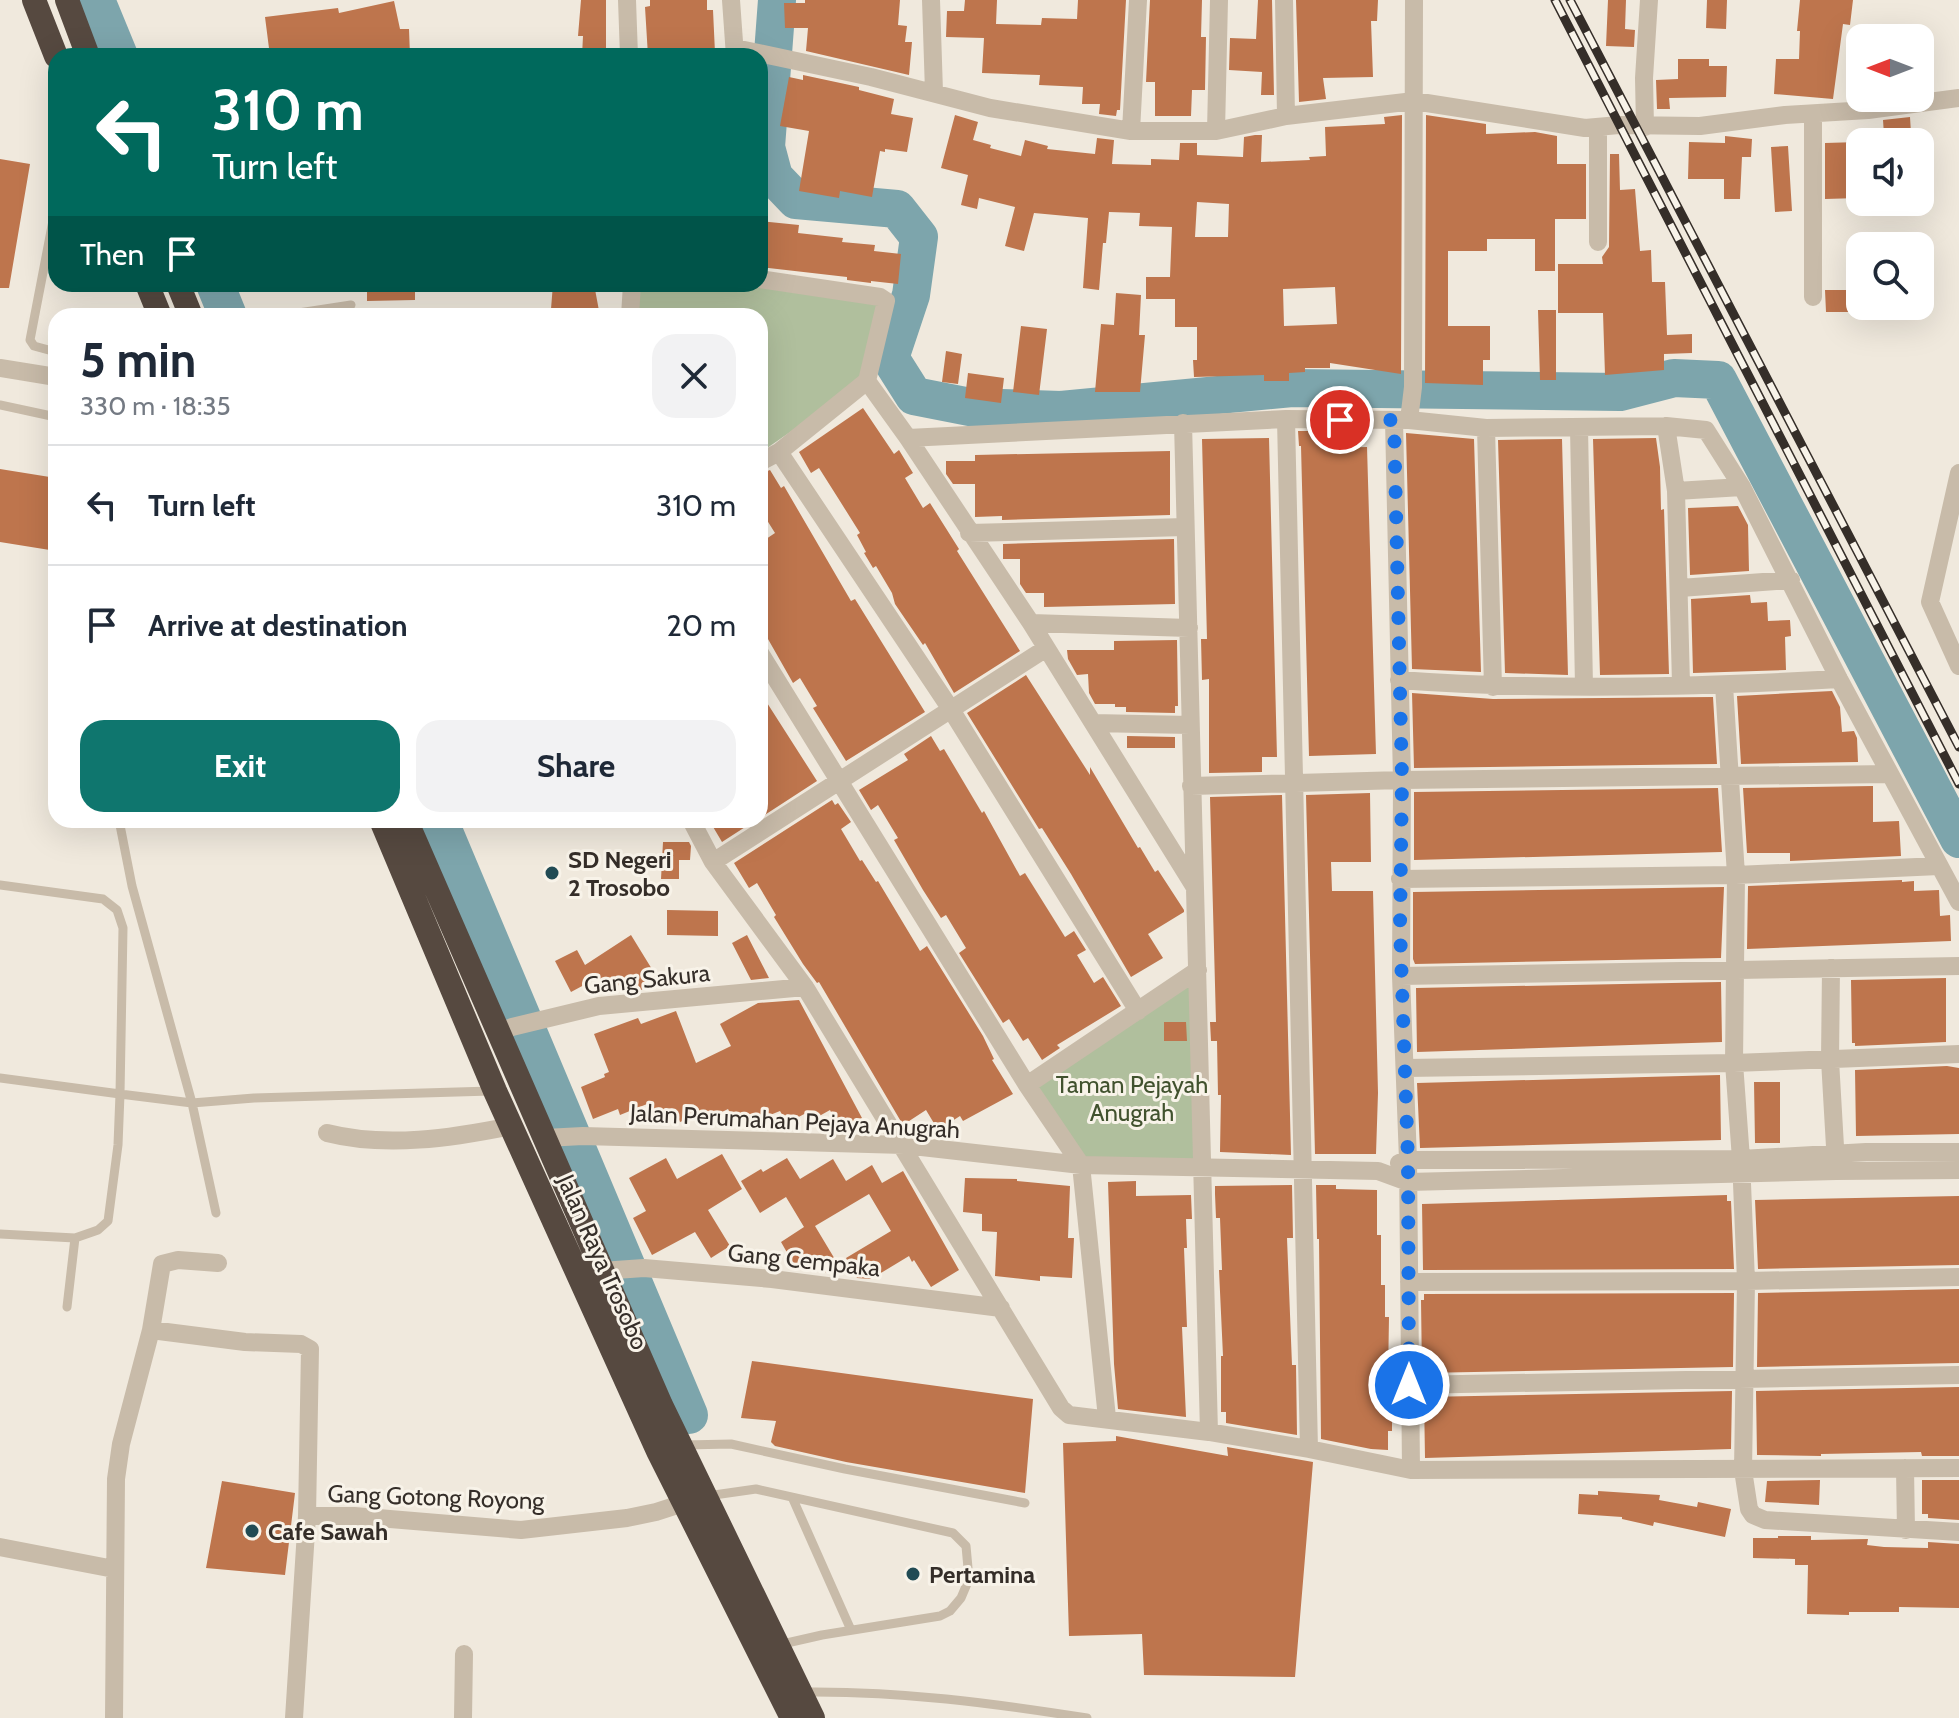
<!DOCTYPE html>
<html lang="en">
<head>
<meta charset="utf-8">
<style>
  body { margin:0; font-family:Cabin,sans-serif; background:#f2f2f3; color:#1f2937; height:100vh; display:flex; flex-direction:column; font-size:30px; white-space:nowrap }
  * { box-sizing:border-box; margin:0 }
  p { font-size:26px; color:#747a83 }
  .icon { flex:none; width:44px; height:44px; fill:none; stroke:currentColor; stroke-width:2; stroke-linecap:round; stroke-linejoin:round }
  .map { position:relative; flex:1; overflow:hidden }
  .drawer { position:absolute; left:48px; top:308px; width:720px; height:520px; display:flex; flex-direction:column; background:#fff; border-radius:24px; box-shadow:0 8px 32px #0002 }
  .drawer>* { flex:none }
  .top-card { position:absolute; left:48px; top:48px; width:720px; height:244px; border-radius:24px; box-shadow:0 8px 32px #0002; background:#00695c; color:#fff; overflow:hidden }
  .needle { width:52px; rotate:270deg }
  .buttons { position:absolute; left:1846px; top:24px; display:grid; gap:16px }
  .buttons a { display:grid; place-items:center; width:88px; height:88px; border-radius:16px; background:#fff; box-shadow:0 8px 32px #0002; font-size:40px }
  .pin { position:absolute; display:grid; place-items:center; width:68px; height:68px; color:#fff; margin:-34px; border:4px solid #fff; border-radius:50%; box-shadow:0 2px 8px #0007 }
  .me { position:absolute; width:88px; margin:-44px; rotate:0deg; stroke-linejoin:round; filter:drop-shadow(0 0 6px #0008) }
  .turn { display:flex; align-items:center; gap:28px; height:168px; padding:0 32px; font-size:36px }
  .turn .icon { width:104px; height:104px; stroke-width:2.5 }
  .turn b { display:block; font-size:56px; line-height:68px }
  .then { display:flex; align-items:center; height:76px; padding:0 32px; background:#0003; gap:16px; font-size:30px }
  .round { display:grid; place-items:center; flex:none; width:84px; height:84px; border-radius:24px; background:#f2f2f3 }
  .summary { display:flex; align-items:center; justify-content:space-between; height:136px; padding:0 32px }
  h1 { font-size:48px; font-weight:800; line-height:60px }
  .action { display:flex; gap:16px; margin-top:auto; padding:16px 32px }
  .action a { flex:1; height:92px; border-radius:24px; background:#0f766e; color:#fff; font-size:32px; font-weight:800; line-height:92px; text-align:center }
  .action a+a { background:#f2f2f3; color:#1f2937 }
  ul { padding:0; list-style:none }
  li { display:flex; align-items:center; gap:24px; height:120px; padding:0 32px; border-top:2px solid #e0e1e3 }
  li div { flex:1 }
  li b { display:block; font-size:30px }
  li em { font-style:normal }
  .map>svg:first-child { display:block }
</style>
</head>
<body>
<div class="map">
<svg width="1959" height="1718" viewBox="0 0 1959 1718">
  <rect width="100%" height="100%" fill="#f0e9dd"/>
  <path fill="#b0bf9d" d="M634 284H760L885 302 864 381 760 453V316H632Z
    M1198 970 1202 1166 1081 1165 1027 1085Z"/>
  <g fill="none" stroke-linecap="round" stroke-linejoin="round">
    <path stroke="#7da5ac" stroke-width="38" d="M96 0 119 56
      M777 0 766 147 774 177 796 200 897 209 919 237 911 295 890 358 914 396 970 407 1061 410 1292 388 1620 392 1674 378 1718 380 1959 839
      M215 284 228 316
      M439 820 689 1415"/>
  </g>
  <path fill="#be754d" fill-rule="evenodd" d="M581 0H606V56H582L583 36H578Z
    M650 0H707V10H713L715 53 648 56 645 7 650 6Z
    M805 0H900L898 25 907 26 905 42H912L909 75 806 51 808 28H785L784 3H805Z
    M965 0H997L996 24 1041 25 1042 18 1077 19 1078 0H1126L1120 110H1117L1116 116 1099 114 1100 104H1082L1083 87 1039 85 1040 75 982 73 984 38 946 37 947 11H964Z
    M1150 0H1202L1201 37H1206L1205 90H1192L1191 116H1155V82H1146Z
    M1258 0H1272L1274 95H1261L1262 72 1229 70 1230 38 1256 39Z
    M1296 0H1378L1377 21H1371L1373 77 1323 78 1326 99 1299 102Z
    M1608 0H1626L1625 29 1635 30 1634 47 1606 46Z
    M1707 0H1727L1726 29 1706 28Z
    M1800 0H1853L1850 25 1843 24 1833 99 1774 94 1776 59H1799L1800 31H1797Z
    M394 1 400 29H409L410 56H270L265 17 338 8 339 13Z
    M1678 59H1709V66H1727L1726 97 1669 98 1670 109H1657L1656 80 1678 79Z
    M803 75 859 87V90L894 99 891 114 913 118 907 152 885 149V152L880 151 872 197 840 191 839 198 799 191 809 131 780 126 789 77 803 80Z
    M955 115 978 122 973 140 991 145 990 148 1021 156 1025 140 1048 146 1047 149 1095 154 1097 138 1114 140 1112 164 1151 165V159L1179 160 1180 143H1197V155L1243 157 1244 137 1255 135H1262L1261 162 1310 160 1309 157 1326 156 1325 127 1385 124 1384 117 1402 115 1401 374 1330 363V368H1305V372L1289 373V381H1264V375L1194 377 1193 360H1197V327H1175V299H1146V277H1170L1172 227 1139 226 1140 213 1109 212 1106 243H1103L1099 290 1083 288 1088 218 1034 213 1024 251 1005 246 1015 207 979 198 977 209 961 205 968 175 941 168ZM1197 202 1229 204 1228 237H1195ZM1335 287 1337 324 1284 326 1283 289Z
    M1426 115 1486 124V134L1535 132 1557 136V164H1586V219H1555V271H1535V239H1487V251H1448V326H1490V360H1483V385L1425 383Z
    M1910 117 1911 133 1884 135 1883 120Z
    M1725 136 1752 139 1751 157H1742L1740 199H1724V179H1688L1689 142 1725 143Z
    M1859 142V198L1825 199V143Z
    M1788 146 1792 211 1775 212 1771 147Z
    M1610 154H1619L1620 190 1635 189 1640 251 1651 250 1652 282H1665L1667 335 1692 334V353L1664 354V370L1605 375 1603 313H1558V264H1603L1602 257 1609 247Z
    M0 159 30 164 9 288H0Z
    M760 221 799 225 798 233 843 238 842 242 875 245 874 251 901 254 898 284 871 281V283L847 280V277L760 267Z
    M367 284H415V300L367 301Z
    M553 284H594L600 316H568L567 310 551 309Z
    M1825 290H1860V312H1826Z
    M1116 293 1141 295 1139 335H1145L1140 392H1095L1101 324 1114 325Z
    M1538 310H1556V380H1540Z
    M1021 326 1047 329 1039 395 1013 392Z
    M946 351 962 354 958 384 942 382Z
    M968 373 1004 378 1001 403 965 398Z
    M863 408 894 454 899 450 913 473 905 478 923 508 930 503 959 549 957 551 1020 651 954 693 925 643 923 645 895 604 892 593 876 566 873 568 864 553 866 552 857 535 860 533 838 498 819 468 811 473 799 452Z
    M1298 431H1334V448L1367 447 1376 754 1309 756 1301 446H1299Z
    M1406 433 1474 439 1481 672 1412 669Z
    M1269 438 1277 757H1262V772L1209 773V679L1202 680 1201 639H1207L1202 439Z
    M1656 438 1660 467 1661 510 1664 509 1669 674 1600 675 1593 439Z
    M1562 439 1568 675 1505 673 1498 440Z
    M1170 451V515L1002 520V516L975 517V484H953L946 474V461H975V455Z
    M0 469 56 478V551L0 542Z
    M770 470 781 488 784 486 851 601 855 599 925 712 846 761 813 708 817 706 800 678 793 683 760 625V543L775 533 760 509V474Z
    M1738 506 1748 525 1749 571 1690 575 1688 508Z
    M1174 539 1175 604 1044 607V593H1026L1020 584V559H1003V544Z
    M1750 595 1751 603 1767 602 1768 621 1790 620 1791 636 1785 637 1786 670 1693 673 1691 599Z
    M1177 640 1178 706H1175V713L1126 712V707H1115V704H1095L1089 693 1088 674 1077 675 1068 659 1067 650H1114V641Z
    M1026 675 1090 775V767L1138 848 1140 847 1155 872 1158 870 1184 910V912L1148 934 1163 958 1131 977 1071 874 1042 828 1039 829 967 713Z
    M1832 691 1840 707 1842 732 1854 731 1857 738 1858 762 1741 764 1737 696Z
    M760 692 817 781 760 818Z
    M1412 693 1493 699 1713 697 1717 764 1414 768Z
    M931 736 940 751 944 749 982 813 984 811 1020 876 1025 873 1065 937 1074 931 1086 950 1077 955 1094 983 1103 977 1121 1006 1057 1045 1060 1048 1042 1060 1028 1038 1023 1041 1009 1019 1003 1023 959 953 966 948 946 915 941 918 923 890 894 840 898 838 878 805 871 810 859 790 908 760 904 754Z
    M1127 736 1175 737V748H1127Z
    M1873 786V822L1899 821 1901 856 1790 861V853H1747L1743 788Z
    M1718 788 1722 852 1414 860V792Z
    M1370 793 1371 862H1331L1332 891H1373L1378 1093 1376 1154H1315L1306 795Z
    M1282 795 1291 1155 1220 1152 1221 1095H1218L1217 1041H1211L1210 1022H1216L1210 797Z
    M832 800 835 805 838 803 851 822 841 829 860 861 862 860 876 882 878 881 920 951 927 946 983 1036 994 1059 992 1060 1013 1094 963 1121 960 1116 938 1130 926 1110 903 1125 819 982 817 983 803 964 774 917 776 915 757 883 749 888 734 863Z
    M709 820H756L722 842Z
    M663 842H689L691 846 690 860H679V879H661Z
    M1902 880V882L1914 881V891L1939 890 1940 916 1950 915 1951 941 1747 949 1748 886Z
    M1724 887 1721 958 1415 964 1413 959V892Z
    M667 910 718 911V936L667 935Z
    M631 935 658 979 641 990 633 976 608 992 599 977 571 992 555 961 577 950 585 965Z
    M747 935 769 978 751 980 732 943Z
    M1946 978V1042L1855 1046V1043H1852L1851 980Z
    M1721 982 1722 1042 1417 1052 1416 988Z
    M799 1000 862 1118 840 1130 830 1110 814 1119 810 1111 787 1123 780 1111 738 1128 728 1109 706 1120 703 1113 680 1122 676 1111 653 1120 647 1104 620 1115 618 1109 593 1119 581 1087 605 1077 604 1074 609 1072 594 1034 638 1018 641 1024 676 1011 696 1063 731 1046 720 1024 758 1003Z
    M1164 1022H1186L1187 1041H1164Z
    M1947 1066 1959 1068V1134L1856 1136 1855 1070Z
    M1720 1075 1721 1140 1420 1148 1417 1083Z
    M1754 1082H1780V1143H1755Z
    M722 1154 742 1189 708 1210 730 1246 711 1258 695 1232 652 1255 633 1218 646 1211 629 1178 666 1158 677 1179Z
    M787 1158 800 1179 833 1159 846 1181 872 1165 882 1183 903 1171 959 1270 931 1287 914 1260 912 1262 909 1256 871 1279 857 1278 846 1258 891 1231 869 1194 815 1226 839 1266 824 1273 816 1261 797 1270 781 1242 804 1227 786 1197 760 1213 741 1181 761 1169 763 1172Z
    M965 1178 1017 1179V1181L1070 1186 1068 1238H1074L1072 1278 1040 1276V1281L995 1276 997 1232 982 1231V1214L963 1212Z
    M1136 1181V1196L1191 1195 1192 1219H1186L1187 1248H1184L1187 1327H1182L1186 1417 1118 1409 1114 1364 1108 1182Z
    M1292 1185 1293 1238H1287L1292 1365H1296L1297 1435 1226 1423V1412H1221V1356H1223L1219 1270H1222L1220 1218H1216L1215 1194V1186Z
    M1316 1185H1336V1189L1377 1190V1235H1381V1285H1385V1317H1389L1388 1377H1392V1431H1388V1450L1371 1449 1321 1439 1319 1239H1317Z
    M1727 1195V1201H1731L1734 1269 1423 1270 1422 1204Z
    M1959 1196V1265L1758 1269 1755 1200Z
    M1959 1289V1363L1757 1367 1758 1293Z
    M1734 1293 1733 1367 1422 1373 1421 1300H1424V1294Z
    M752 1361 1033 1399 1025 1493 846 1462 775 1446 771 1442 776 1421 741 1418Z
    M1959 1387V1456H1922L1921 1452 1821 1454V1456L1757 1455 1756 1391Z
    M1732 1391 1731 1449 1425 1458 1424 1397Z
    M1116 1436 1228 1456 1227 1447 1313 1462 1295 1677 1144 1675 1142 1634 1069 1636 1063 1443 1116 1441Z
    M1820 1480 1819 1505 1765 1502 1767 1481Z
    M1922 1480H1959V1520L1928 1518V1514H1922Z
    M222 1481 295 1493 285 1575 206 1568Z
    M1598 1491 1660 1495 1659 1500 1697 1507 1698 1502 1731 1509 1725 1537 1654 1522 1653 1526 1622 1519V1517L1578 1514 1579 1494 1598 1495Z
    M1778 1536H1811V1540L1868 1539 1867 1545 1884 1547 1928 1548V1542L1959 1544V1608L1899 1607V1612H1849V1615L1807 1614 1808 1565H1795V1559L1753 1558V1538H1778Z"/>
  <g fill="none" stroke-linecap="round" stroke-linejoin="round">
    <path stroke="#c8bba9" stroke-width="9" d="M56 205 30 340 34 346 56 352
      M279 316 351 305
      M0 405 56 417
      M119 820 132 886 192 1103 216 1213
      M0 885 103 899 117 910 123 928 120 1094 0 1078
      M0 1234 75 1238 98 1230 108 1221 118 1145 120 1094 192 1103 254 1098 491 1091
      M67 1307 75 1238
      M685 1445 731 1444 845 1469 1025 1503
      M707 1496 756 1489 953 1533 966 1546 969 1579 961 1598 950 1611 940 1616 822 1635 778 1645
      M792 1497 851 1630
      M804 1692C902 1691 991 1703 1087 1718"/>
    <path stroke="#c8bba9" stroke-width="18" d="M627 0 629 56
      M731 0 735 56
      M931 0 934 92
      M1284 0 1286 116
      M735 48 871 77 990 108 1131 131H1216L1286 116 1414 101 1585 128 1619 125 1700 126 1785 115 1868 110 1959 98
      M1813 114V297
      M1645 127 1644 78 1649 0
      M1598 128V242
      M1131 131 1138 0
      M1216 131 1219 0
      M760 279 880 297 886 301 867 381 779 452 760 462
      M630 316 632 284
      M0 368 56 377
      M867 381 908 438 1031 623 1194 886
      M1286 419C1292 762 1304 1105 1309 1449
      M1394 420 1402 780 1401 976 1408 1160 1411 1470
      M1409 420 1413 387 1414 0
      M1183 423 1209 1432
      M1666 426 1676 491 1681 684
      M1486 428 1493 687
      M1579 428 1584 686
      M908 438 1286 419 1409 420 1486 428 1666 426 1706 430 1742 487 1839 679 1959 902
      M779 452 950 708 1138 1011
      M1959 473 1930 602 1959 666
      M1676 491 1742 487
      M969 533 1185 527
      M1680 588 1791 580
      M1031 623 1189 628
      M760 653 1027 1085 1081 1165 1107 1418
      M1399 680C1545 691 1693 687 1839 679
      M1724 685 1736 875 1734 1063 1741 1159 1746 1281 1743 1470 1749 1509 1753 1515 1765 1520 1959 1532
      M1093 723 1190 725
      M1191 786 1402 780 1890 774
      M691 820 713 862 805 987 1061 1408 1069 1415 1209 1432 1309 1449 1411 1470 1959 1468
      M713 862 1045 649
      M1400 879 1736 875 1939 866
      M1831 968 1830 1060 1836 1164
      M1401 976 1959 966
      M498 1033 512 1027 599 1006 805 987
      M1405 1068 1734 1063 1959 1054
      M1027 1085 1198 970
      M327 1133C386 1148 452 1138 511 1126
      M545 1138 583 1136 904 1145 1081 1165 1378 1171 1408 1182 1836 1171 1959 1170
      M1399 1163 1408 1160 1741 1159 1866 1152H1959
      M601 1271 644 1268 772 1279 1001 1308
      M1409 1282 1746 1281 1959 1277
      M151 1330 245 1342 301 1344 310 1349 307 1516 294 1718
      M1409 1385 1959 1375
      M1905 1468 1906 1530
      M307 1516H354L521 1530 627 1518 656 1512 693 1500
      M0 1547 114 1569
      M114 1718 116 1479 121 1444 151 1330 162 1264 178 1260 218 1263
      M463 1718 464 1654"/>
    <path stroke="#564940" stroke-width="24" d="M34 0 56 56
      M67 0 88 56
      M147 284 160 316
      M178 284 191 316
      M381 820 495 1091 658 1451 792 1718
      M406 820 661 1405 813 1718"/>
    <g stroke="#352e29" stroke-width="9">
      <path id="rail" d="M1555 0 1959 784
        M1570 0 1959 747"/>
    </g>
    <use href="#rail" stroke="#f8f3e9" stroke-width="6" stroke-dasharray="18" stroke-linecap="butt"/>
  </g>
  <g fill="none" stroke-linecap="round" stroke-linejoin="round">
    <path stroke="#1a73e8" stroke-width="14" stroke-dasharray="0 25.2" d="M1340 420H1394L1402 780 1400 927 1408 1160 1409 1385"/>
  </g>
  <g fill="#214b54" stroke="#f8f3e9" stroke-width="3">
    <circle cx="552" cy="873" r="8"/>
    <circle cx="252" cy="1531" r="8"/>
    <circle cx="913" cy="1574" r="8"/>
  </g>
  <g text-anchor="middle" dominant-baseline="central" stroke-width="6" stroke-linejoin="round" paint-order="stroke">
    <g font-size="24" font-weight="bold" fill="#352e29" stroke="#f8f3e9" text-anchor="start">
      <text x="568" y="859">SD Negeri<tspan x="568" dy="28">2 Trosobo</tspan></text>
      <text x="268" y="1531">Cafe Sawah</text>
      <text x="929" y="1574">Pertamina</text>
    </g>
    <g font-size="24" fill="#352e29" stroke="#f8f3e9">
      <text transform="translate(647 979) rotate(-6)">Gang Sakura</text>
      <text transform="translate(795 1121) rotate(3)">Jalan Perumahan Pejaya Anugrah</text>
      <text transform="translate(804 1260) rotate(6)">Gang Cempaka</text>
      <text transform="translate(603 1262) rotate(66)">Jalan Raya Trosobo</text>
      <text transform="translate(436 1497) rotate(2)">Gang Gotong Royong</text>
    </g>
    <g font-size="24" fill="#41522e" stroke="#f8f3e9">
      <text x="1132" y="1084">Taman Pejayah<tspan x="1132" dy="28">Anugrah</tspan></text>
    </g>
  </g>
</svg>
<div class="buttons">
<a><svg class="needle" viewBox="-14 -14 28 28"><path d="M0-13l5 13h-10z" fill="#e53935"/><path d="M0 13l5-13h-10z" fill="#747a83"/></svg></a>
<a><svg class="icon" aria-label="sound" viewBox="0 0 24 24"><path d="M4 9h4l5-4v14l-5-4H4zM17 9q2 3 0 6"/></svg></a>
<a><svg class="icon" aria-label="search" viewBox="0 0 24 24"><circle cx="10" cy="10" r="6"/><path d="M15 15l6 6"/></svg></a>
</div>
<div class="pin" style="left:1340px;top:420px;background:#d93025"><svg class="icon" aria-label="arrive" viewBox="0 0 24 24"><path d="M6 21V4h12l-3 4 3 4H6"/></svg></div>
<svg class="me" style="left:1409px;top:1385px" viewBox="-20 -20 40 40"><circle r="17" fill="#1a73e8" stroke="#fff" stroke-width="3"/><path d="M0-11L8 9 0 5-8 9z" fill="#fff"/></svg>
<div class="top-card">
<div class="turn"><svg class="icon" aria-label="left" viewBox="0 0 24 24"><path d="M17 20v-9H6M10 6l-5 5 5 5"/></svg><div><b>310 m</b>Turn left</div></div>
<div class="then">Then<svg class="icon" aria-label="arrive" viewBox="0 0 24 24"><path d="M6 21V4h12l-3 4 3 4H6"/></svg></div>
</div>
<section class="drawer">
<div class="summary"><div><h1>5 min</h1><p>330 m · 18:35</p></div><a class="round"><svg class="icon" aria-label="close" viewBox="0 0 24 24"><path d="M6 6l12 12M18 6L6 18"/></svg></a></div>
<ul>
<li><svg class="icon" aria-label="left" viewBox="0 0 24 24"><path d="M17 20v-9H6M10 6l-5 5 5 5"/></svg><div><b>Turn left</b></div><em>310 m</em></li>
<li><svg class="icon" aria-label="arrive" viewBox="0 0 24 24"><path d="M6 21V4h12l-3 4 3 4H6"/></svg><div><b>Arrive at destination</b></div><em>20 m</em></li>
</ul>
<div class="action"><a>Exit</a><a>Share</a></div>
</section>
</div>
</body>
</html>
